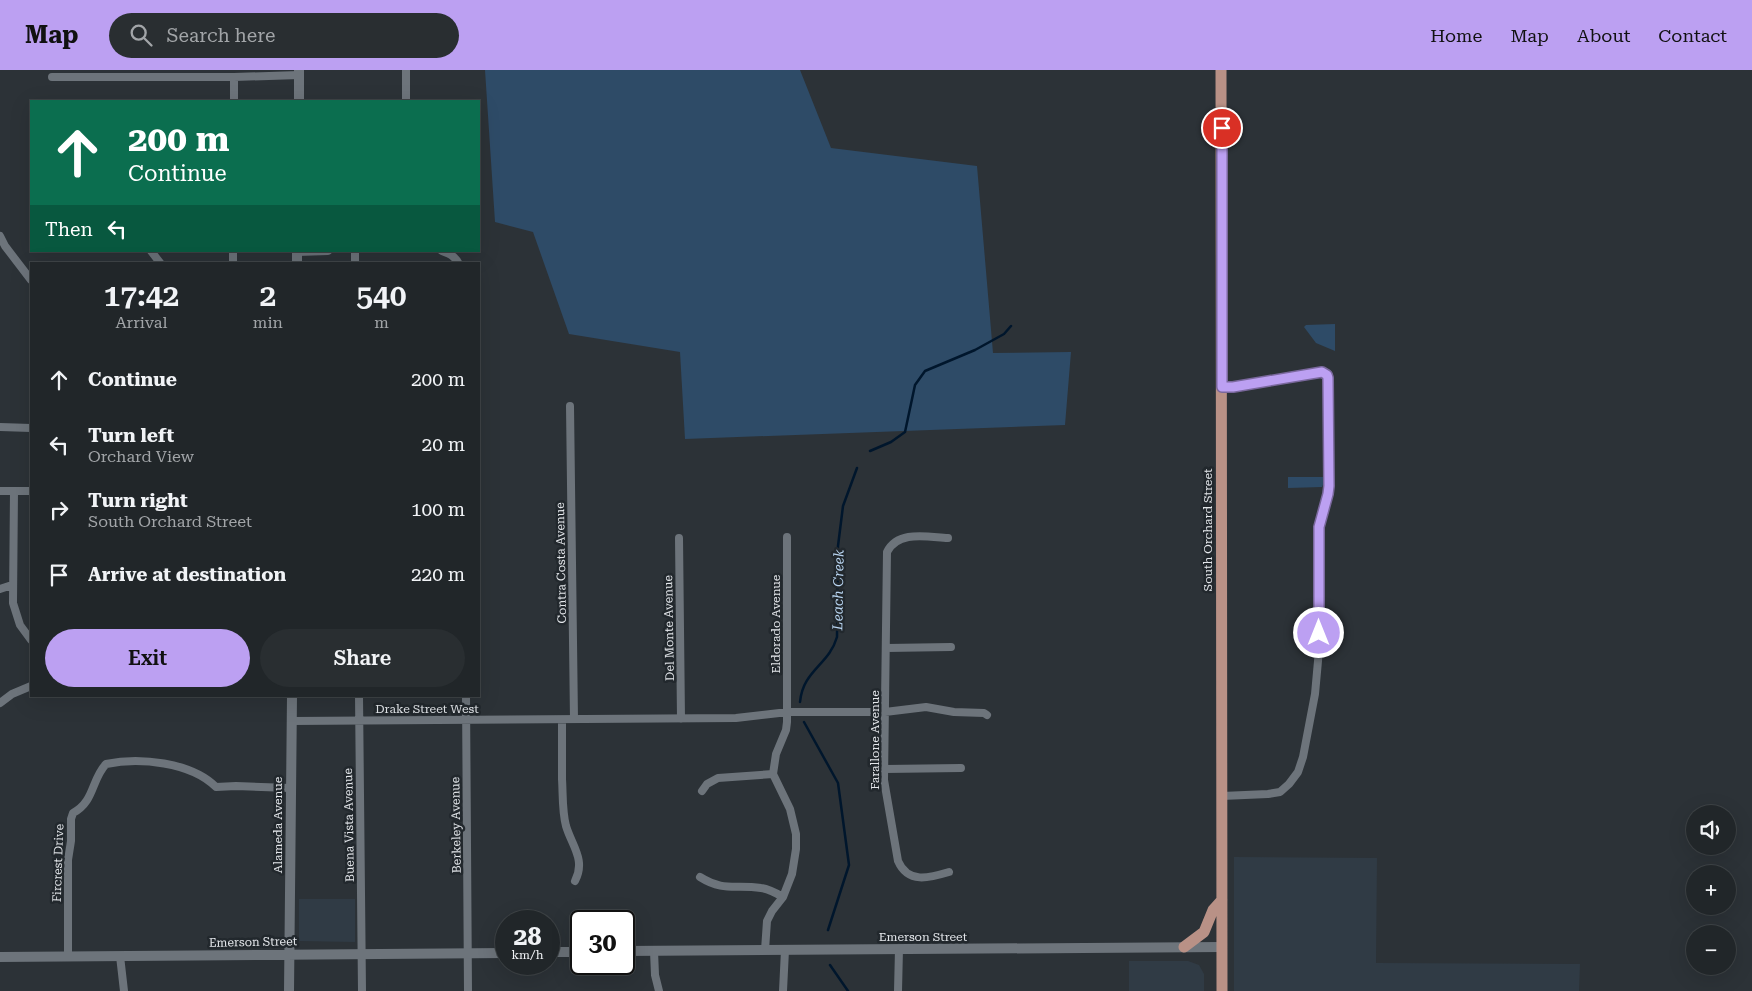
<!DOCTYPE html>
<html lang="en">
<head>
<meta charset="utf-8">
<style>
  body { margin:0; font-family:"Roboto Serif",serif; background:#292e31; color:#f1f3f6; height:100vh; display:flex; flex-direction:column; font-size:19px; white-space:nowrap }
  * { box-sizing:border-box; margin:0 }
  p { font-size:16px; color:#a2a5a8 }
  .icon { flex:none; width:28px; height:28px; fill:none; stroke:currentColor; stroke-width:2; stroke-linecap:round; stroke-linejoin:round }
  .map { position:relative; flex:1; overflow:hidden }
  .details { position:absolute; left:30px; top:192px; width:450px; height:435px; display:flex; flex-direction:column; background:#212629; border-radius:0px; box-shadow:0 5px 20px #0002,0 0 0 1px #3e4346 }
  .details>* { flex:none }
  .banner { position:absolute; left:30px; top:30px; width:450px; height:152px; border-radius:0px; box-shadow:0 5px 20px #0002,0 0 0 1px #3e4346; background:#0b6e4f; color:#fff; overflow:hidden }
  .fabs { position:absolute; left:1686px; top:735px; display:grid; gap:10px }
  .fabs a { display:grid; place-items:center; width:50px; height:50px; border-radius:50%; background:#212629; box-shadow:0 5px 20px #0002,0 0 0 1px #3e4346; font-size:25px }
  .speed { position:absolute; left:495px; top:840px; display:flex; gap:10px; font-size:25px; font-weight:700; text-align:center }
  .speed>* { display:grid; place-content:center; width:65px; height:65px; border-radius:50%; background:#212629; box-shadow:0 5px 20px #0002,0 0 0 1px #3e4346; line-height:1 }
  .speed small { font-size:12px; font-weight:400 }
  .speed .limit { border:2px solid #111; border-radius:8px; background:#fff; color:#111 }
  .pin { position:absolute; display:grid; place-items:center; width:42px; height:42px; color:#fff; margin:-21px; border:2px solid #fff; border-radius:50%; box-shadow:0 1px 5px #0007 }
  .me { position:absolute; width:55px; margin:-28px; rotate:0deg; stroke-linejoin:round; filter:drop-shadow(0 0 4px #0008) }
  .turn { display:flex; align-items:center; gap:18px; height:105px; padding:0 15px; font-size:22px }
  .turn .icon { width:65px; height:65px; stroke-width:2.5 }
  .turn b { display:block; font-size:35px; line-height:42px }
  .then { display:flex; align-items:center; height:48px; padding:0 15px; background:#0003; gap:10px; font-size:19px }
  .eta { display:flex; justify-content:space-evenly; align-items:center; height:85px; text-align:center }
  .eta b { font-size:30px; font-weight:600; line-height:35px }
  .button { display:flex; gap:10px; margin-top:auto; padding:10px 15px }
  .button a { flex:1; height:58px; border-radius:30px; background:#bca0f2; color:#111; font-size:20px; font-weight:600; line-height:58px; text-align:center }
  .button a+a { background:#292e31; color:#f1f3f6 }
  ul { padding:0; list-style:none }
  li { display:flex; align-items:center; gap:15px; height:65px; padding:0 15px }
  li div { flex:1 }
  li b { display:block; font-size:19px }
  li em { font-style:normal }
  header { display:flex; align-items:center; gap:30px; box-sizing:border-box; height:70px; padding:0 25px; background:#bca0f2; color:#111 }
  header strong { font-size:24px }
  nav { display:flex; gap:28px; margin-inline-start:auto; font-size:18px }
  .search { width:350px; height:45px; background:#292e31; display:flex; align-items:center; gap:12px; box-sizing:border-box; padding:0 18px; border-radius:28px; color:#a2a5a8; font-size:19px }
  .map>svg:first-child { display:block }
</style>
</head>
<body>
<header>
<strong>Map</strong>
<div class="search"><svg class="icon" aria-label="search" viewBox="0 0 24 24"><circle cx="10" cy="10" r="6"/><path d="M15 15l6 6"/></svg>Search here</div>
<nav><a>Home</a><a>Map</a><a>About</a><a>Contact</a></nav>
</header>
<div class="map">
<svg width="1752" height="921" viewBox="0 0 1752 921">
  <rect width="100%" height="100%" fill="#2c3237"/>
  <path fill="#303b45" d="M1234 787 1377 788 1376 893 1580 894 1579 921H1234Z
    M299 829H355V872L299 871Z
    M1129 891H1188L1199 895 1204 904V921H1129Z"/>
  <path fill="#2e4b67" d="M485 0H800L831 78 977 96 993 283 1071 282 1065 355 685 369 680 282 569 264 533 162 495 152Z
    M1335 254V281L1316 273 1304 257 1306 255Z
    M1288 407H1323L1324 413 1322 417 1288 418Z"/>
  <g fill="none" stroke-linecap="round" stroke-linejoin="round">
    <path stroke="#00162c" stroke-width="2.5" d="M870 381 891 372 905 362 915 315 925 301 975 280 1004 264 1011 256
      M800 632C803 600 829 595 837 567L838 476 843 436 857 398
      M804 652 838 713 849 795 828 860
      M830 895 848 921"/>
    <path stroke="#6d747b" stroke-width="8" d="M406 0V31
      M52 7H234L299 5
      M234 7V31
      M0 166 5 176 31 210
      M151 181 161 194
      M442 181C450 184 455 186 459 194
      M297 182 328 181
      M233 194V181
      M355 194V181
      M570 336 574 649
      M0 357 31 358
      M0 421H31
      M14 421 13 533 20 555 31 570
      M679 468 681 649
      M948 468C927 467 898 460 887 482L884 710 898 791C908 814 929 808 949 802
      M0 519 12 515
      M887 578 951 577
      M359 626 362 921
      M466 626 468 921
      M0 633 12 624 31 616
      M562 650C562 670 562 689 562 709 563 724 562 741 566 756 572 776 586 790 575 811
      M292 651 736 648 788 642H885L926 637 954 642 984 643 987 645
      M885 699 961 698
      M702 721 707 714 718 708 773 704
      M1222 726 1268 724 1280 722 1289 714 1298 702 1303 687 1315 624 1319 580V457L1328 424 1329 416V327L1327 305 1322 302 1233 317H1222
      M700 807C724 822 735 814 761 818 769 819 776 823 783 827
      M765 880 767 851 772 841 783 827 792 804 796 779V764L790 739 773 704 776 684 786 660 787 652V467
      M654 881 655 905 659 921
      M68 886V790L71 771V749L73 743C95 731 91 710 106 694 139 687 191 692 216 717L236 716 290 718
      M120 886 124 921
      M783 921 785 880
      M898 921 899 879"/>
    <path stroke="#6d747b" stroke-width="10" d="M299 31V0
      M297 194V181
      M624 881 1222 877
      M549 882H581
      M0 887 506 883
      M289 921 292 626"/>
    <path stroke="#b99186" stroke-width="11" d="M1221 0 1222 921
      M1184 877 1204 862 1213 840 1222 830"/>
  </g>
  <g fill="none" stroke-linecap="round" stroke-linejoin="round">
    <g stroke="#7a689d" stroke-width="12">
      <path id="route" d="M1222 58V317H1233L1322 302 1327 305 1328 308 1329 416 1328 424 1319 457V563"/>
    </g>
    <use href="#route" stroke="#bca0f2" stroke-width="9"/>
  </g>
  <g text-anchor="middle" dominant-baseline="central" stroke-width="5" stroke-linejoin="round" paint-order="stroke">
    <g font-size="12" fill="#e4e7eb" stroke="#22282d">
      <text transform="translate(1208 460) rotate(-90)">South Orchard Street</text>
      <text transform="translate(561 493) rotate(-91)">Contra Costa Avenue</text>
      <text transform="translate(776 554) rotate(-90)">Eldorado Avenue</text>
      <text transform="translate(669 558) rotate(-91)">Del Monte Avenue</text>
      <text x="427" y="639">Drake Street West</text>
      <text transform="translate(875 670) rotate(-90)">Farallone Avenue</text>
      <text transform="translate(278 755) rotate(-90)">Alameda Avenue</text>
      <text transform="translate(349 755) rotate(-91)">Buena Vista Avenue</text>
      <text transform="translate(456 755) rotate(-91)">Berkeley Avenue</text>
      <text transform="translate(58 793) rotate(-88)">Fircrest Drive</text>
      <text x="923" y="867">Emerson Street</text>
      <text transform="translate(253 872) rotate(-1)">Emerson Street</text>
    </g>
    <g font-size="14" font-style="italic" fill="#b8d4f0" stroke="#22282d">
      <text transform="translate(838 520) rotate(-89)">Leach Creek</text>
    </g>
  </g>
</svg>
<div class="fabs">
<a><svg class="icon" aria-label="sound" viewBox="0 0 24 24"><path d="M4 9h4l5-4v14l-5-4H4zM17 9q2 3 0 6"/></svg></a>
<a>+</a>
<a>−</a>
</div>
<div class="speed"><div>28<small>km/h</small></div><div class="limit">30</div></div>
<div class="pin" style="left:1222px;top:58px;background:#d93025"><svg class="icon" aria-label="arrive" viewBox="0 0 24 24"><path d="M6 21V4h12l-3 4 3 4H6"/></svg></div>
<svg class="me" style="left:1319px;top:563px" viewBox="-20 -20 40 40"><circle r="17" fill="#bca0f2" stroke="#fff" stroke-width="3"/><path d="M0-11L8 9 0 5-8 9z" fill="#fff"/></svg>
<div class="banner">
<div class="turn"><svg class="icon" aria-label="ahead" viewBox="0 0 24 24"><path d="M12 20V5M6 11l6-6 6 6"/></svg><div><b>200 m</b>Continue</div></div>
<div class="then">Then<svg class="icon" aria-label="left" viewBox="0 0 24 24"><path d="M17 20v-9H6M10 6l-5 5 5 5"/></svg></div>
</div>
<section class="details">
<div class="eta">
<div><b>17:42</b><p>Arrival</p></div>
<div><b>2</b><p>min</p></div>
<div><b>540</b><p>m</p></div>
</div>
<ul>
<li><svg class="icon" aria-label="ahead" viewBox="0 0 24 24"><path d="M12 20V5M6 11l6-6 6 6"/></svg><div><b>Continue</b></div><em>200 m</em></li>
<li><svg class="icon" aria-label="left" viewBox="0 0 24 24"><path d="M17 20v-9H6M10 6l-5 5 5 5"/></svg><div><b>Turn left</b><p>Orchard View</p></div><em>20 m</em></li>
<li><svg class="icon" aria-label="right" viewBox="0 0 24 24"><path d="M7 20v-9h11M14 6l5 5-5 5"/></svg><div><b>Turn right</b><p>South Orchard Street</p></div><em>100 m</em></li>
<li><svg class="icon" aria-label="arrive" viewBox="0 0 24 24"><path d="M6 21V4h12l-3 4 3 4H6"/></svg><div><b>Arrive at destination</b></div><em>220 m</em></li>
</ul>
<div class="button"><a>Exit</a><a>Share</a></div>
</section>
</div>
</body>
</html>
